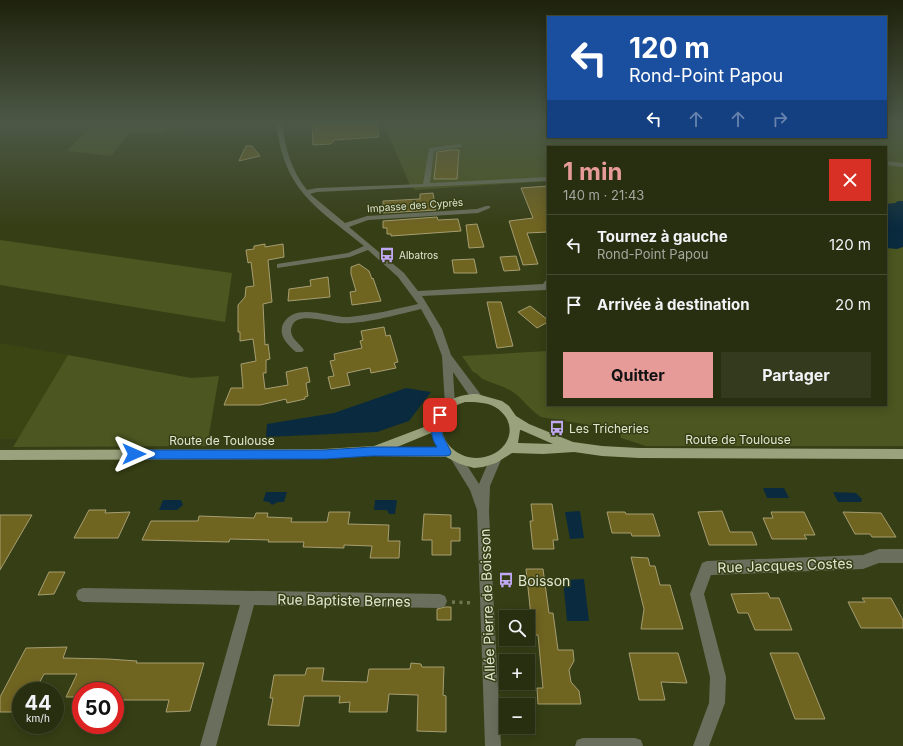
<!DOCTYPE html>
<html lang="fr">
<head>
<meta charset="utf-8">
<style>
  body { margin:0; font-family:Inter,sans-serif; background:#343a1e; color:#f1f3f6; height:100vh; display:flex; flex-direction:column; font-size:15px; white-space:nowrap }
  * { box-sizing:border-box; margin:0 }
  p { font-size:13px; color:#a5a89f }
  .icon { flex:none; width:22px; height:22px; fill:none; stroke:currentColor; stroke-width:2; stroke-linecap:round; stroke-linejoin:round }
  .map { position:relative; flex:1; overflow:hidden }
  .drawer { position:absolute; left:547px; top:146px; width:340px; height:260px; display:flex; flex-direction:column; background:#282e10; border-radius:0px; box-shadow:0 2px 10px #0003,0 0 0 1px #444a30 }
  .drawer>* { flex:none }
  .guide { position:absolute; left:547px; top:16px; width:340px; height:122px; border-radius:0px; box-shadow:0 2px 10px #0003,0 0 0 1px #444a30; background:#1a4fa0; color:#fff; overflow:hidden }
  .fabs { position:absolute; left:499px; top:610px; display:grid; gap:8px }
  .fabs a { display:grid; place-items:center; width:36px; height:36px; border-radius:0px; background:#282e10; box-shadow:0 2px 10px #0003,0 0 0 1px #444a30; font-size:20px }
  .speed { position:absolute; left:12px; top:682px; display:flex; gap:8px; font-size:20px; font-weight:700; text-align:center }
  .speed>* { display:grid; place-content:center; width:52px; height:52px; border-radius:50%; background:#282e10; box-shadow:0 2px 10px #0003,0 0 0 1px #444a30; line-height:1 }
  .speed small { font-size:10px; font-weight:400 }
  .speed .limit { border:6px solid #d22; background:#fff; color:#111 }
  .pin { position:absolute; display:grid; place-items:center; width:34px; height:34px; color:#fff; margin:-17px; border-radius:8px; box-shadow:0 2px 6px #0006 }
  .me { position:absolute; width:44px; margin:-22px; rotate:90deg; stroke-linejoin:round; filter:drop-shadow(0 0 3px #0008) }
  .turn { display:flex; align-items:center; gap:14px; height:84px; padding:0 16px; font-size:18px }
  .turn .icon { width:52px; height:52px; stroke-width:2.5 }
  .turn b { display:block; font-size:28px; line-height:34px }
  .lanes { display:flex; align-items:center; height:38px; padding:0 16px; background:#0003; justify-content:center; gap:20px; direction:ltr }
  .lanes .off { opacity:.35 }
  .round { display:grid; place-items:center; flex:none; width:42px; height:42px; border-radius:0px; background:#343a1e }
  .headline { display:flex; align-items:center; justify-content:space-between; height:68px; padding:0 16px }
  h1 { font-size:24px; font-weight:700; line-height:30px; color:#e69b98 }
  .button { display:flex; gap:8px; margin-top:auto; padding:8px 16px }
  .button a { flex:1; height:46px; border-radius:0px; background:#e69b98; color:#111; font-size:16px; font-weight:700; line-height:46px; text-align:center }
  .button a+a { background:#343a1e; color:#f1f3f6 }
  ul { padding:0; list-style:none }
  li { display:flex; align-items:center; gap:12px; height:60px; padding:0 16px; border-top:1px solid #444a30 }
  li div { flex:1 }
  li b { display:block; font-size:15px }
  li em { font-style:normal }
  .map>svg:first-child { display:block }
</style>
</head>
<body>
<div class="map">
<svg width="903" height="746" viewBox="0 0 903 746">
  <rect width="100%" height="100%" fill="#363e15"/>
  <path fill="#3b4513" d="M0 343 68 355 18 439H0Z"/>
  <path fill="#4b5620" d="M95 122H183L179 129 167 128 164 133 129 134 111 156 67 151Z
    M383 122H548V137H886V122H903V446H646L621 438 619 430 541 417C529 409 523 399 513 392 504 386 493 384 483 379 479 377 478 373 473 372L462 356 548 351V405H886V147H548V181L415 190 409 183Z
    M0 240 232 273 225 322 0 285Z
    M68 355 191 378 219 376 207 446 13 447Z"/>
  <path fill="#0a2b3f" d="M898 201H903V247L897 249 886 248V204L895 203Z
    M406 388 431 392 409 421 377 432 266 437 267 424 334 413Z
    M763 488H784L789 498H767Z
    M266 492H287L284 502H278L272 505 269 502 263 501Z
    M833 492 856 493 862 499 861 502H838Z
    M163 500H181L183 505 177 510H159Z
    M375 500H397L395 514H389L387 510H374Z
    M580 511 584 538 570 539 565 512Z
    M584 579 589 621H567L563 580Z"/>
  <path fill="#706421" stroke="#a69e71" d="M316 122H376L379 137 334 140 331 144 313 145 312 126 317 125Z
    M246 146H252L260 156 239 161Z
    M451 150H459L457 179H434L437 152Z
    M548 186V232L527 233 538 264 523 265 509 221 533 218 521 188Z
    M433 193 436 210 383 213V201L420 199V194Z
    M437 217 438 220 458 219 461 231 391 236V234H387V228H383V221Z
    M477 224 484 247 469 248 466 225Z
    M265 244V247L283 244 284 257 268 260 272 302 263 304 265 345 268 344 270 359 266 360V373H263L265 389 288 385 286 372 307 367 310 382 306 383 308 396 305 397V399L287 403 286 399 260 405H224L231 388H243L241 364 256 361 253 339 240 341V332H238V305L245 297 246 287 254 286 251 262 248 263 246 250 254 249V246Z
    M516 256 520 270 504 271 500 257Z
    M474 259 477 273H454L452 260Z
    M359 264 369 271 372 279 373 278 381 301 352 305 350 292 356 291 351 274V267Z
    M328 277 330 297 288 301 289 289 311 286 310 280Z
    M487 302H501L513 346 497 348Z
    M530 306 548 320V322L537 328 518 312Z
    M384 327 386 336 390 335 398 362 394 363 396 368 371 373 370 368 347 373 350 385 331 389 328 377 334 376 330 361 335 360 334 354 362 348 360 341 363 340 361 331Z
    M531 504H552L558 540H553L554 549H533L530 521H533Z
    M89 510H106L105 513 130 512 118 538H74Z
    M722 511 730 532H752L757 545H709L698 512Z
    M329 512H350L348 524 389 525 388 541H400L399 558H370L372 546 344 545V548L303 547 304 542H268L269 540 230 539 229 542 142 540 151 521H198L199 516 254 518 256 513H268L267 517 292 518 291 522H327Z
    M607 512H625L626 514H653L660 536H632L631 533H612Z
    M771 512H804L815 535H804L807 539H772L763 518H773Z
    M843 512 881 513 896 537H872L870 534H855Z
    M424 514 451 515V528H460V541H451V555H432V540H422Z
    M0 515H32L0 570Z
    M631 557 648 558 650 566H655L660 585H670L683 629H641L644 609Z
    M526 569H543L549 613H553L558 650H573L574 661 569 670 571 682 579 691 581 704H538L537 688H543L538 635H533Z
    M49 572H65L54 594 38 595Z
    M768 593 770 598H779L792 630H755L748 613H738L731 594Z
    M862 598H891L903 620V628H861L848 602H865Z
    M445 607H451V620H437V609Z
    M67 647 63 658 108 659 137 661 136 663H204L190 711 166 712 169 700H115V691H81V697H66L77 674H44L35 691H21V712H0V697L26 648Z
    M629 653H678L687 683 661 682 665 700H639Z
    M770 653H798L825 719H795Z
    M411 663 421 664 422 667H444L443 695 446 696V732L417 731 418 695 389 694 387 712H349L350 702 339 703 340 696H304L299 726 268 725 273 698H270L274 675H305L307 668H324L322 681 367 682 369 669H410Z"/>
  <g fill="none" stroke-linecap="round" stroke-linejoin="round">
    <path stroke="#6f7654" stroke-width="1.5" stroke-dasharray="1.5 2" stroke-linecap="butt" d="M886 128 903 127
      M466 141 482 127 491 122"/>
    <path stroke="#6f7654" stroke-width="3.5" stroke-dasharray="3 4.5" stroke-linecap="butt" d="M452 602 473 603"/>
    <path fill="#6a6f5d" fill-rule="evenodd" d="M276 122H282C285 148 291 170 307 190L317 188 423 184 429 148 460 144 462 145V147L434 151 430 183 548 177V181L317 192 310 194 345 223 367 216 477 209 486 206H490V208L478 213 368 220 349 227 404 273 418 291 543 284 545 281 548 280V289L546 290 422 296 442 329 451 355 481 395 482 398 481 401H473L453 372 455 405 454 408 450 409 446 408 445 405 442 356 432 329 421 309C400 314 361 325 340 323 328 322 300 312 293 324 286 336 299 342 304 350L302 352H296C288 345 278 336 283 324 295 301 330 318 349 317 372 315 396 309 418 304L398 277 368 250 350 257 277 268V264L348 253 364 246C315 206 284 191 276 122Z
      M886 161 903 163V167L886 165Z
      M457 454 461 456 479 484 491 456 495 455 499 456 501 460 490 486 489 512 501 746H485L477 510 470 490 451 459 453 456Z
      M879 549H903V563H879L863 569 711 575 704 594 726 677 725 703 709 746H693L709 703 710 677 690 594 702 563 707 561 863 555Z
      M83 588 440 594 445 596 447 601 445 606 440 608 254 605 216 746H200L240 605 83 602 78 600 76 595 78 590Z
      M583 738H635L641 740 643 746H575L577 740Z"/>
    <path fill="#99a27d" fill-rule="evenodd" d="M477 394 502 401 509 406 516 416 529 424 573 442 602 446 639 448 903 449V459L639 458 602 456 574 452 543 454 512 453 496 463 483 467 474 468 460 464 446 457 372 456 324 459 0 460V450L324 449 374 446 432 424C439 403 455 394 477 394ZM465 402C475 402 486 402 495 407 517 420 513 446 491 455 451 471 418 416 465 402ZM520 430H521L553 444 518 443ZM431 433 437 447H397Z"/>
  </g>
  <linearGradient id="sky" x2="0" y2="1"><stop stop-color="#1e220c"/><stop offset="0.54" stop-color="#4c5846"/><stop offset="1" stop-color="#4c5846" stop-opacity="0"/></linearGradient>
  <rect width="903" height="227" fill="url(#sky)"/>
  <path fill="#1a73e8" stroke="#114b97" d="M440 411 443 412 445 415C438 435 443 434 451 452L450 455 446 456H372L324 459H134L130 458 128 454 130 451 134 450H324L372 447H437C429 436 431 424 437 412Z"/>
  <defs>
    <g id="bus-bare" transform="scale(1.2)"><path d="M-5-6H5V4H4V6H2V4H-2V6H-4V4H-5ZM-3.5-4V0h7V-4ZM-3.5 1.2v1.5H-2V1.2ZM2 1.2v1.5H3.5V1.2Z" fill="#c1a8f3" stroke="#363e15" stroke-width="2.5" paint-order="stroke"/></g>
  </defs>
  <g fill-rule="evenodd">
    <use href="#bus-bare" x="387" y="255"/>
    <use href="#bus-bare" x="557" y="428"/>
    <use href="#bus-bare" x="506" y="580"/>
  </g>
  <g text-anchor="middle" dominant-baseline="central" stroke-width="3" stroke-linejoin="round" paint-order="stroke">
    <g font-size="10" fill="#e1e7d1" stroke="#363e15">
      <text transform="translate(415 205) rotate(-4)">Impasse des Cyprès</text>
    </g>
    <g font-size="10" fill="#e1e7d1" stroke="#363e15" text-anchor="start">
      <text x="399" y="255">Albatros</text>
    </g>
    <g font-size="12" fill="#e1e7d1" stroke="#363e15" text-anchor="start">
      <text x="569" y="428">Les Tricheries</text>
    </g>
    <g font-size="12" fill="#e1e7d1" stroke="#363e15">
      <text x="738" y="439">Route de Toulouse</text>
      <text x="222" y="440">Route de Toulouse</text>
    </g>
    <g font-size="14" fill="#e1e7d1" stroke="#363e15">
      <text transform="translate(785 565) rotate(-2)">Rue Jacques Costes</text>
      <text transform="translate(344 600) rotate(1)">Rue Baptiste Bernes</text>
      <text transform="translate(487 605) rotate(-92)">Allée Pierre de Boisson</text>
    </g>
    <g font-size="14" fill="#e1e7d1" stroke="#363e15" text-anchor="start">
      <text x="518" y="580">Boisson</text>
    </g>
  </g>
</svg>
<div class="fabs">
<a><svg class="icon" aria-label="search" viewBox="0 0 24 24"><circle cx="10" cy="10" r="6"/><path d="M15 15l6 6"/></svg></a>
<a>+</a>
<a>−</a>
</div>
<div class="speed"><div>44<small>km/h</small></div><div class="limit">50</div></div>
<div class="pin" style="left:440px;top:415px;background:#d93025"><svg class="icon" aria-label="arrive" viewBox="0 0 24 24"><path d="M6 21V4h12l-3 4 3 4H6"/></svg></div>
<svg class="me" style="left:134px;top:454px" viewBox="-20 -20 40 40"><path d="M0-17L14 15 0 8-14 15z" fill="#1a73e8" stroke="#fff" stroke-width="4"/></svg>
<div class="guide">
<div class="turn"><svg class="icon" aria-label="left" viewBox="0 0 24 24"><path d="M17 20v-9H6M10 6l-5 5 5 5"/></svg><div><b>120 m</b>Rond-Point Papou</div></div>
<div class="lanes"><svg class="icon" aria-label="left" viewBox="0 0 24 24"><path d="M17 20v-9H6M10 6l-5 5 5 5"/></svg><svg class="icon off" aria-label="ahead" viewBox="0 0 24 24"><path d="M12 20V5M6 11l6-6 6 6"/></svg><svg class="icon off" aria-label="ahead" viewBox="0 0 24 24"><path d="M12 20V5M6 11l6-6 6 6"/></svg><svg class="icon off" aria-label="right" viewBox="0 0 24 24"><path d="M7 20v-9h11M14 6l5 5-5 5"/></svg></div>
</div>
<section class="drawer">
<div class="headline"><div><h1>1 min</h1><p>140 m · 21:43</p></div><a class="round" style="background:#d93025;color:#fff"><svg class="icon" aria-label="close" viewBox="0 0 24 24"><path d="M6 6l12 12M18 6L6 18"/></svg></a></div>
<ul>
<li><svg class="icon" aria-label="left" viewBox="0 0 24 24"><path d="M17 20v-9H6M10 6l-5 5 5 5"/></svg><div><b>Tournez à gauche</b><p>Rond-Point Papou</p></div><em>120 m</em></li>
<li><svg class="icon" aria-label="arrive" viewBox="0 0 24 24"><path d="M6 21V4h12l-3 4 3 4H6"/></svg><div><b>Arrivée à destination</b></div><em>20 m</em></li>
</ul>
<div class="button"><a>Quitter</a><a>Partager</a></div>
</section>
</div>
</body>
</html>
